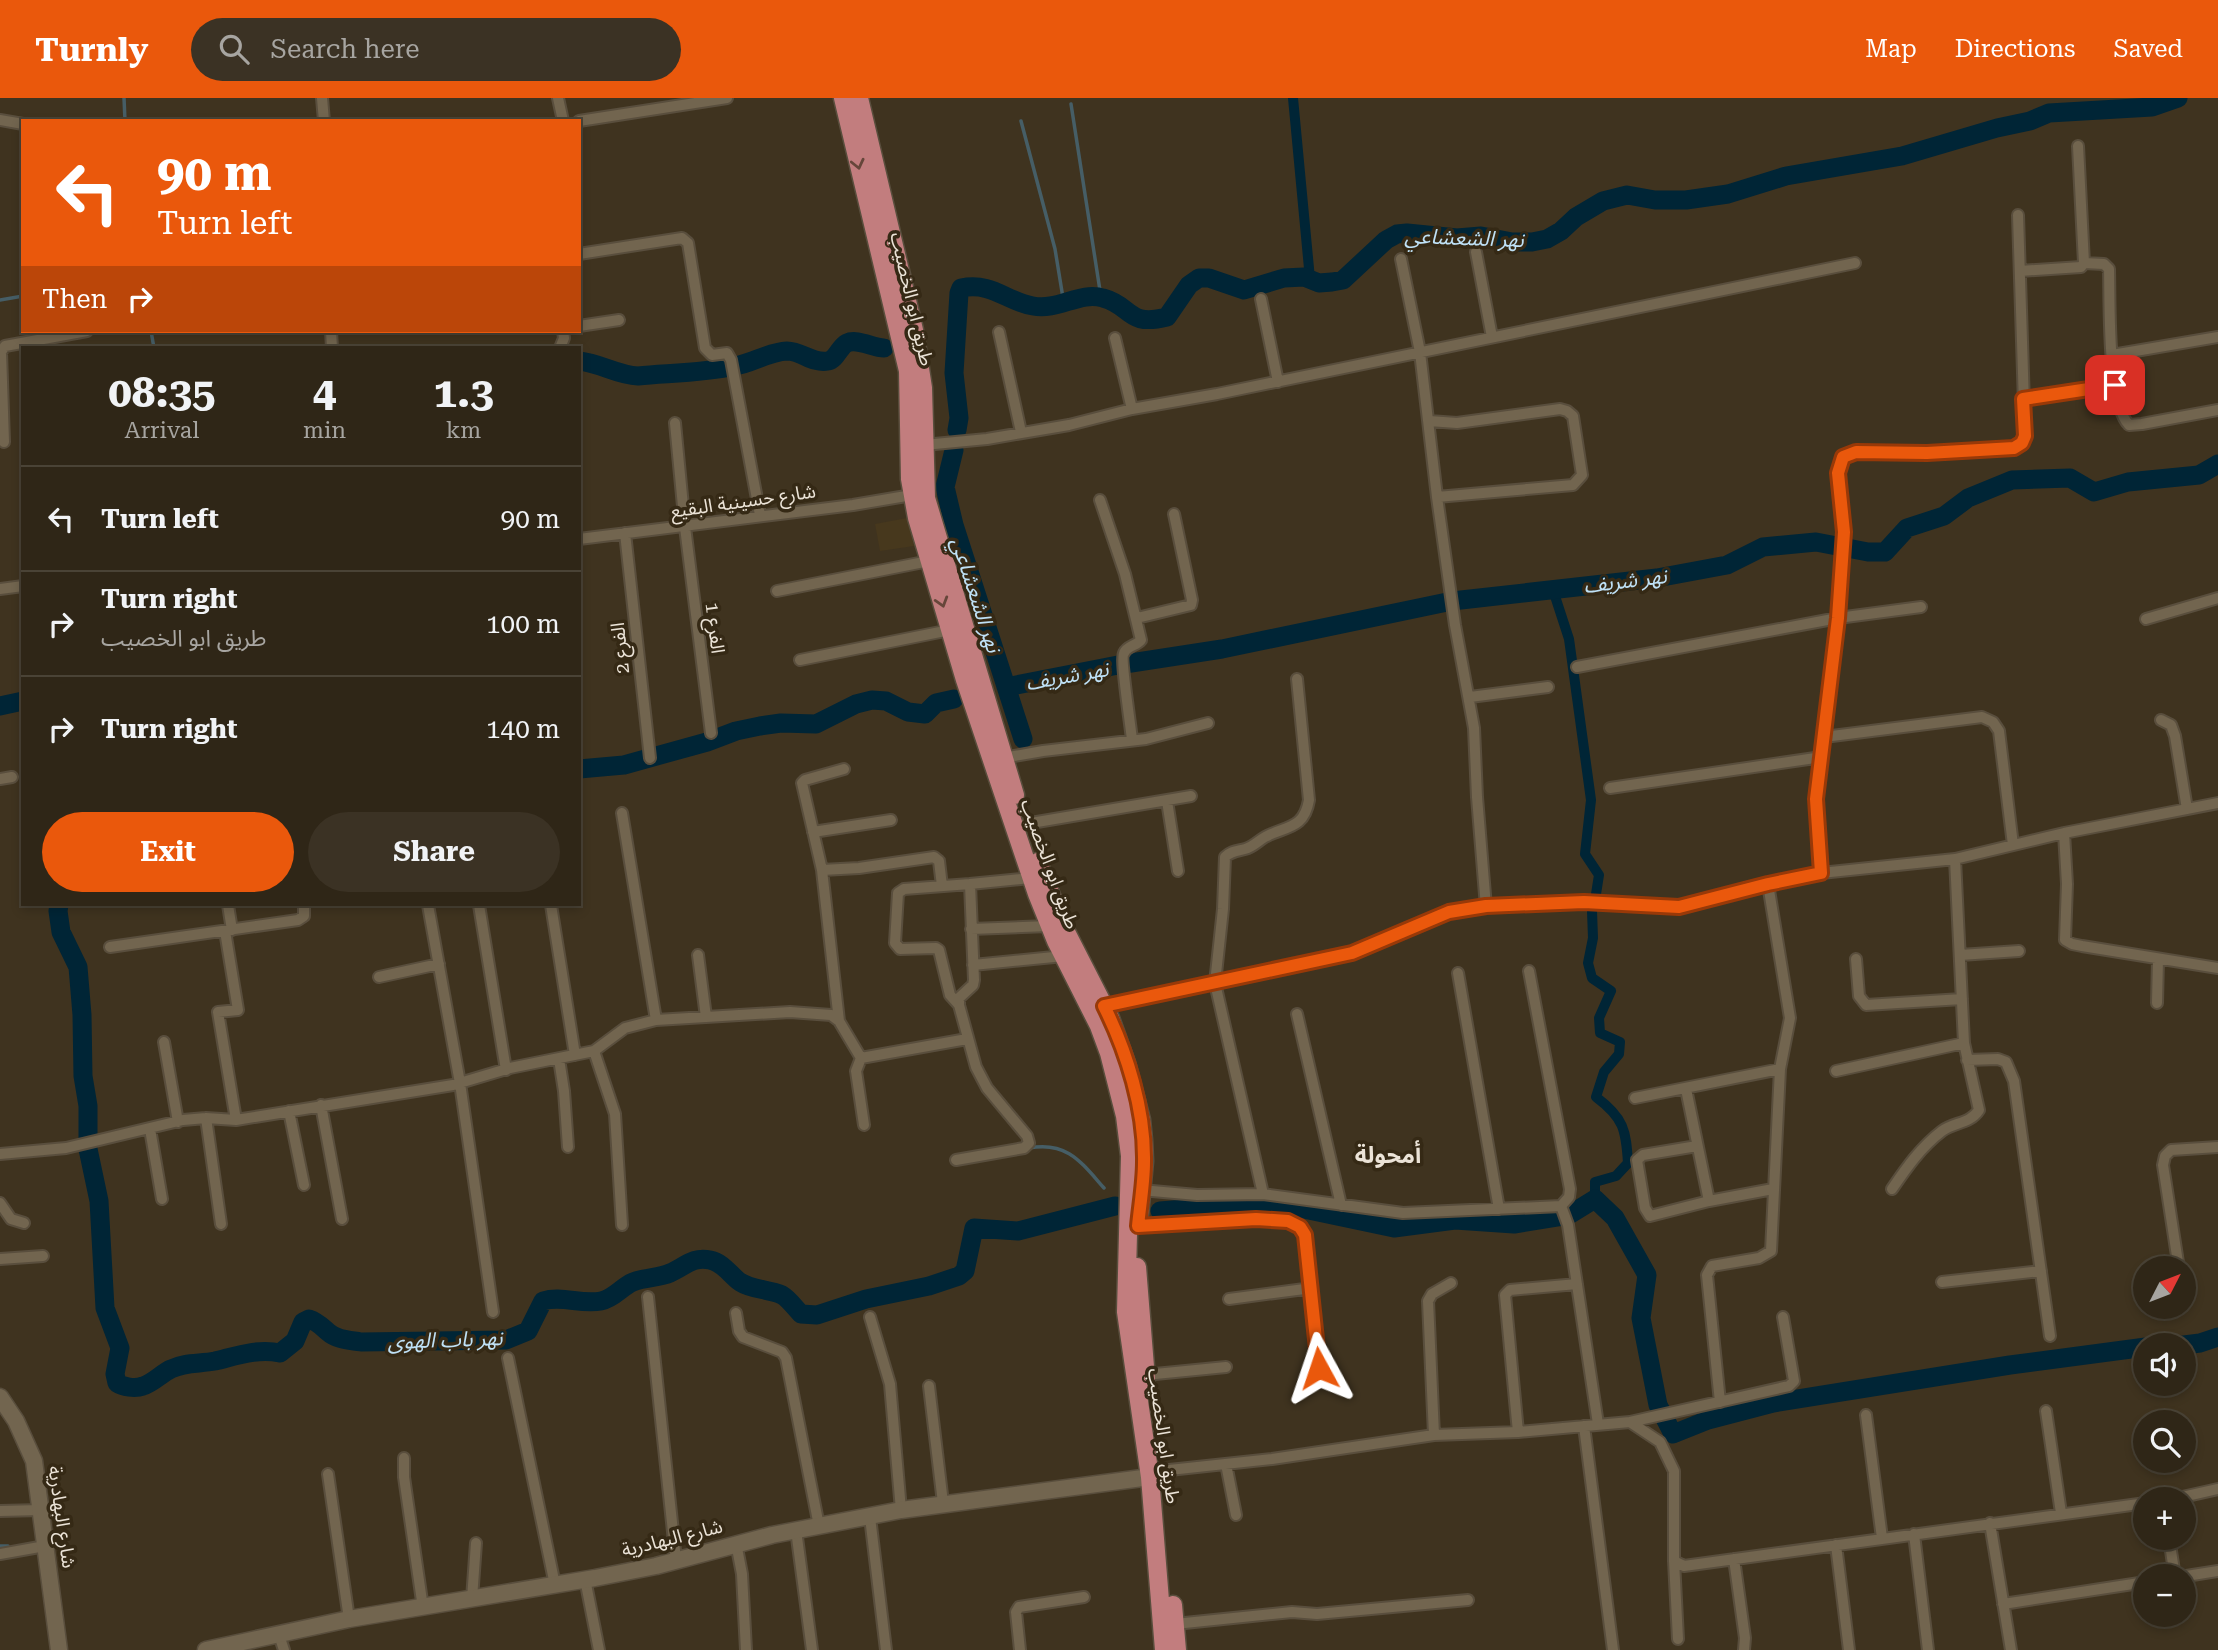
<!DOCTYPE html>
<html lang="en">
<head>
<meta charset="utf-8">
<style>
  body { margin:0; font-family:"Roboto Serif","Noto Sans Arabic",serif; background:#3b3224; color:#f1f3f6; height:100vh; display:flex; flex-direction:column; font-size:26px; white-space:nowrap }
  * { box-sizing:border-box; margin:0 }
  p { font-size:23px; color:#a7a5a1 }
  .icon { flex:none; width:38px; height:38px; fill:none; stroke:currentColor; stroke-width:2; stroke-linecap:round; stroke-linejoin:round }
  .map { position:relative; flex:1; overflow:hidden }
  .details { position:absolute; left:21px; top:248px; width:560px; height:560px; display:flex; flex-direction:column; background:#2f2617; border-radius:0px; box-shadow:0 4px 10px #0003,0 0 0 2px #4a4336 }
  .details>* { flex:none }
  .top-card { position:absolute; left:21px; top:21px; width:560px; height:214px; border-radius:0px; box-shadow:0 4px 10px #0003,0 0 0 2px #4a4336; background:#ea580c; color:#fff; overflow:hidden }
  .needle { width:46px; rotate:48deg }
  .fabs { position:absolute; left:2133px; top:1158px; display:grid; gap:14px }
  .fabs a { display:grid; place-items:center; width:63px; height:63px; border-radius:50%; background:#2f2617; box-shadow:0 4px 10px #0003,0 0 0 2px #4a4336; font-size:35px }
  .pin { position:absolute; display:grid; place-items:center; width:60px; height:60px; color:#fff; margin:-30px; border-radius:14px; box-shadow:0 4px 10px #0006 }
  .me { position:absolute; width:77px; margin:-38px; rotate:355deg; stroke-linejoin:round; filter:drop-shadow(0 0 5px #0008) }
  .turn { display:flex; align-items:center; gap:24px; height:147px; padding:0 21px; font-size:32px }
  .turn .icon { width:91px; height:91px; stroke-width:2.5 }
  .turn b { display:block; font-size:49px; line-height:60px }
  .then { display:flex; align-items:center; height:66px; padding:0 21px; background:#0003; gap:14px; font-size:26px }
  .eta { display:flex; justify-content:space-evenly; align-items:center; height:119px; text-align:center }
  .eta b { font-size:42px; font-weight:700; line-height:49px }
  .action { display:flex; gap:14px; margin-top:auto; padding:14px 21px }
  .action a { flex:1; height:80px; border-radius:42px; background:#ea580c; color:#fff; font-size:28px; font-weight:700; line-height:80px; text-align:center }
  .action a+a { background:#3b3224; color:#f1f3f6 }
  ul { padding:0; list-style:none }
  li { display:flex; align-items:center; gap:21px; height:105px; padding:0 21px; border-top:2px solid #4a4336 }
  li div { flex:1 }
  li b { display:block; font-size:26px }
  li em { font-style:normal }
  header { display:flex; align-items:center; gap:42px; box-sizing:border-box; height:98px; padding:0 35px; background:#ea580c; color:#fff }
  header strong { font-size:33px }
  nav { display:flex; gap:38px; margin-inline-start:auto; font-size:24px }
  .search { width:490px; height:63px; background:#3b3224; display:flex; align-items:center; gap:18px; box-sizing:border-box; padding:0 24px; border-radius:38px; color:#a7a5a1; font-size:26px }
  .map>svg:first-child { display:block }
</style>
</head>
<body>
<header>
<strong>Turnly</strong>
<div class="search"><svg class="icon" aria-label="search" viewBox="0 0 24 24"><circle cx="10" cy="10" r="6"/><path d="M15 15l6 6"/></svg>Search here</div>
<nav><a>Map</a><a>Directions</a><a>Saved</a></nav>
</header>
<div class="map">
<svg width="2218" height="1552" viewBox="0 0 2218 1552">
  <rect width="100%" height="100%" fill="#3f331f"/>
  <path fill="#47381d" d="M907 420 914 448 880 453 875 426Z"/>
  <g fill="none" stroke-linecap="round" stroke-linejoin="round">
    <path stroke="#465e66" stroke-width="3.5" d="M124 0 125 23
      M1071 6 1101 199
      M1021 23 1055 151 1064 206
      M0 202 23 198
      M151 233 154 250
      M1029 1050C1067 1043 1081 1064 1104 1090
      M0 1448H8"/>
    <path stroke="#002536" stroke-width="10" d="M1293 0 1310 181
      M1553 492 1569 541 1591 702 1585 756 1599 777 1596 796
      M1592 813 1593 840 1588 865 1592 880 1611 893 1599 920 1600 935 1620 944 1619 956 1604 974 1596 999C1624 1020 1626 1032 1628 1065L1616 1078 1595 1084V1101"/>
    <path stroke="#002536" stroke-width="19" d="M579 263C600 265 617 277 638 278 670 275 703 275 735 268 753 265 768 254 787 253 802 253 812 266 828 263 837 261 839 249 847 245 857 240 873 250 884 250
      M957 332 959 320 954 275 959 195 961 190C993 184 1005 203 1033 208 1058 213 1080 193 1103 200 1133 208 1126 229 1167 219L1189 187 1199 180H1209L1244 192 1284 180 1304 179 1319 185 1332 184 1343 182 1386 142 1397 136 1407 135 1457 140 1481 138 1512 144H1532L1547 141 1561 133 1576 119 1603 103 1627 97 1655 102H1686L1728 96 1786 78 1902 58 1997 30 2030 23 2049 15 2152 9 2178 0
      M954 352 945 389 954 427 1023 641
      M1006 589 1118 567 1222 551 1452 503 1657 480 1727 467 1763 449 1816 444 1868 454H1885L1907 430 1944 418 1968 400 2012 382 2070 380 2094 394 2128 384 2199 377 2218 366
      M0 608 23 603
      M579 671 624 667 707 644 736 633 760 628 781 625 816 626 856 606 872 602 886 603 908 614 925 616 936 605 954 601
      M59 807 58 813 61 834 78 869 82 917 83 978 88 1008V1051L99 1103 105 1210 120 1250 115 1276 117 1285C123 1289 135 1291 143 1288 153 1285 162 1275 171 1271 185 1264 200 1266 215 1263 236 1258 258 1250 280 1255L295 1243 303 1224 309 1221C318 1224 321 1228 328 1234 337 1242 349 1242 361 1244L506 1242 528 1233 543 1203C562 1197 581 1207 601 1203 615 1200 621 1189 633 1184 645 1179 659 1180 670 1175 684 1169 693 1158 710 1162 724 1165 730 1177 740 1184 752 1192 769 1191 782 1197 789 1201 795 1210 801 1216L817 1217 866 1201 929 1188 959 1178 965 1173 974 1130 1018 1133 1115 1108
      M1160 1113 1271 1104 1394 1130 1455 1122 1514 1126 1569 1117 1595 1101 1615 1120 1647 1177 1641 1220 1658 1307 1673 1336 1708 1322 1773 1305 2010 1267 2146 1249
      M2176 1248 2200 1245 2218 1239"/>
    <g stroke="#594e3d" stroke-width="14">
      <path id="minor" d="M322 0 324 23
        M558 0 563 23
        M0 22 23 26
        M579 23 727 0
        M1476 154 1492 239
        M579 156 682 140 688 145 705 250 712 257 727 255 731 262 760 417
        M1401 161 1420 254 1437 399 1455 527 1474 630 1477 699 1486 809
        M2084 165 2104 166 2109 171C2110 205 2107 304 2129 327L2142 326 2218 312
        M2020 173 2081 169 2084 165 2078 48
        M1261 201 1278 284
        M579 228 619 222
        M331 233 332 250
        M999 234 1021 334
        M1115 240 1132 311
        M560 250 564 240 563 233
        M2112 257 2218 239
        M2023 301 2114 287
        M1429 323 1457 325 1560 311 1567 313 1573 318 1582 377 1573 387 1437 399
        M675 325 685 429 711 635
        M4 344 1 254 5 248 87 233
        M924 347 987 341 1069 327 1132 311 1217 296 1855 165
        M1100 402 1125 476 1141 542C1136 548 1127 548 1124 555 1120 560 1131 630 1132 642
        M625 435 650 660
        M579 441 853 407 912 397
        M0 491 23 488
        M777 493 929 463
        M1137 520 1191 507 1192 502 1174 416
        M2146 521 2218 500
        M800 562 950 532
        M1577 569 1838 520 1921 509
        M1470 599 1548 589
        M2161 622 2171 627 2175 638 2187 711
        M1824 639 1982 619 1993 624 1999 633 2013 747
        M1003 660 1043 653 1146 641 1208 625
        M0 681 12 679
        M1610 690 1822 659
        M1167 703 1178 773
        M622 715 656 922
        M1025 726 1191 698
        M813 734 891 722
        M2064 735 2067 786 2065 842 2072 846 2082 848 2218 870
        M822 772 859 770 934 759 939 763 942 788
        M1821 775 1817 701 1838 520 1844 434 1838 375 1843 359 1856 354 1927 355 2014 350 2022 345 2025 338 2018 117
        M228 807 232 832
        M428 807 460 985 493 1214
        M479 807 506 972
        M551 807 575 957
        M971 831 1049 828
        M225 833 238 912 218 914 236 1022
        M110 849 298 822 304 818V807
        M698 857 706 919
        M1960 857 2019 853
        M1856 861 1859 898 1866 907 1962 901
        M973 867 1064 858
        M1458 875 1499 1111
        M379 879 439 866
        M2157 905 2158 861
        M959 907 950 897 939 852 936 850 900 851 895 845 898 795 904 791 970 786
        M1104 908 1352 855 1449 815 1486 809 1584 804 1679 809 1768 786 1821 775 1955 761 2064 735 2218 705
        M1297 916 1341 1107
        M839 923 822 772 802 685 805 682 844 671
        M164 944 178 1024
        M594 953 615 1016 622 1127
        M861 960 967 941
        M559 961 564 993 568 1049
        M1967 962 1998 961 2006 964 2014 983 2050 1238
        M1836 973 1964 945
        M1686 991 1709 1103
        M1635 1000 1780 971
        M321 1007 342 1121
        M289 1013 304 1087
        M206 1020 221 1126
        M150 1031 162 1101
        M1697 1048 1643 1057 1637 1062 1645 1110 1650 1118 1709 1103 1773 1091
        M0 1056 66 1050 183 1022 206 1020 236 1022 453 987 510 970 594 953 625 930 656 922 790 914 831 917 839 923 861 960 856 973 864 1027
        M956 1062 1024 1050 1029 1045 1027 1038 987 990 976 969 959 907V900L973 887 974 882 970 786 1031 780
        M1892 1091C1907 1069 1921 1049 1942 1033 1954 1024 1970 1026 1979 1012L1964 945 1955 761
        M1141 1092 1197 1097 1263 1096 1403 1115 1561 1108 1569 1099 1570 1091 1529 873
        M1263 1096 1215 885 1223 811 1225 759C1231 753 1237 753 1245 751 1253 749 1258 743 1265 739 1285 728 1304 732 1309 702L1297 581
        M0 1105 11 1121 24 1125
        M1561 1108 1568 1127 1598 1326
        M1138 1128 1256 1121 1288 1123 1300 1129 1305 1137 1319 1271
        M0 1161 43 1158
        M2179 1171 2163 1067 2165 1058 2171 1052 2218 1049
        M1942 1184 2041 1173
        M648 1199 676 1462
        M1229 1201 1312 1190
        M736 1215 739 1233 743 1239 782 1254 786 1260 819 1428
        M870 1219 890 1286 901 1412
        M508 1260 555 1487
        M1145 1277 1226 1269
        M929 1288 943 1405
        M1720 1304 1707 1177 1712 1168 1759 1160 1771 1153 1780 971 1790 920 1768 786
        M2046 1313 2061 1415
        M1866 1317 1882 1440
        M1630 1324 1660 1344 1674 1373V1463L1684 1468 2146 1405
        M1584 1328 1613 1552
        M1518 1334 1505 1197 1510 1192 1577 1186
        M1434 1337 1428 1203 1432 1196 1451 1185
        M404 1360V1379L423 1510
        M1226 1366 1236 1417
        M1160 1373 1272 1361 1434 1337 1518 1334 1630 1324 1789 1288 1794 1283 1783 1219
        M328 1376 349 1521
        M2169 1402 2218 1391
        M0 1413 41 1412
        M870 1419 886 1552
        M1990 1425 2011 1552
        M796 1432 812 1552
        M1914 1436 1928 1552
        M2169 1440 2175 1479
        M736 1445 742 1476 746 1552
        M1836 1447 1849 1552
        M0 1456 45 1448
        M1734 1461 1745 1540 1744 1552
        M1674 1463 1678 1541
        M2180 1479 2218 1473
        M585 1481 599 1552
        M472 1501 476 1445
        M2003 1506 2146 1484
        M1175 1526 1292 1514 1317 1516 1468 1502
        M279 1537 284 1552
        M1020 1552 1016 1514 1019 1509 1084 1499"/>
    </g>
    <g stroke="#594e3d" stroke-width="19">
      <path id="secondary" d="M0 1299 16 1323 34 1363 59 1552
        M206 1552 349 1521 595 1480 656 1468 772 1437 901 1412 1150 1379"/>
    </g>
    <g stroke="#594e3d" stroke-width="21">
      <path id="primary" d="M843 0 908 273 910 381 917 420 965 582 1037 796 1056 843 1099 928 1109 955 1125 1018 1130 1058 1126 1214 1150 1379 1164 1552
        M859 0 914 232 923 290 926 400 1015 697
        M1038 764 1062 826 1110 920 1126 965 1141 1022 1143 1042 1144 1063 1139 1117
        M1137 1169 1146 1281
        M1173 1507 1177 1552"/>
    </g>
    <use href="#minor" stroke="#72654f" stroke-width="10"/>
    <use href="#secondary" stroke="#72654f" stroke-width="16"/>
    <use href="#primary" stroke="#c27d7e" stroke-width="18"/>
  </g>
  <defs><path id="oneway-chevron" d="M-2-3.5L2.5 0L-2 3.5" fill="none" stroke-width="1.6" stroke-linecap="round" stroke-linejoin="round" transform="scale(1.75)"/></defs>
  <g stroke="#66463a">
    <use href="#oneway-chevron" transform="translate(858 66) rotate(77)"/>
    <use href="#oneway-chevron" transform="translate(942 504) rotate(73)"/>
  </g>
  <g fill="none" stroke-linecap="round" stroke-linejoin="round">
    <g stroke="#983908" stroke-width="18">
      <path id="route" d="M1319 1270 1305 1137 1300 1129 1288 1123 1256 1121 1138 1128C1140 1107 1144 1085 1144 1064 1145 1012 1127 954 1104 908L1352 855 1449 814 1486 808 1584 804 1679 809 1768 786 1821 775 1816 701 1838 520 1844 434 1838 375 1843 359 1856 354 1927 355 2014 350 2022 345 2025 338 2023 301 2115 287"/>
    </g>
    <use href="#route" stroke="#ea580c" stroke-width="12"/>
  </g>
  <g text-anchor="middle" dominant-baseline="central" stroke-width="7" stroke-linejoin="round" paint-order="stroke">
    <g font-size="19" fill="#ebe3d7" stroke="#352915">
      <text transform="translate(912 201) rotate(77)">طريق ابو الخصيب</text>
      <text transform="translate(743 403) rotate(-8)">شارع حسينية البقيع</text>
      <text transform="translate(715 530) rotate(83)">الفرع 1</text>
      <text transform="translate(620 550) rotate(-96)">الفرع 2</text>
      <text transform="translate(1050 766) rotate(70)">طريق ابو الخصيب</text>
      <text transform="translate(1164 1338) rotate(82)">طريق ابو الخصيب</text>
      <text transform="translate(62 1419) rotate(82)">شارع البهادرية</text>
      <text transform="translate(672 1440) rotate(-14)">شارع البهادرية</text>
    </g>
    <g font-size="21" font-style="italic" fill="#bfe1f6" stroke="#352915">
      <text transform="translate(1464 140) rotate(2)">نهر الشعشاعي</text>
      <text transform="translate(1625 483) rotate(-7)">نهر شريف</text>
      <text transform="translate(976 497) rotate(72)">نهر الشعشاعي</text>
      <text transform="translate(1067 578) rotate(-10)">نهر شريف</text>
      <text transform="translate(445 1242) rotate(-2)">نهر باب الهوى</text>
    </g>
    <g font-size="23" font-weight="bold" fill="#ebe3d7" stroke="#352915">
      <text x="1388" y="1057">أمحولة</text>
    </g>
  </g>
</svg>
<div class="fabs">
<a><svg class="needle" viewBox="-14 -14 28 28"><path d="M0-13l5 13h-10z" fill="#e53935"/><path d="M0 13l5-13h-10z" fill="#a7a5a1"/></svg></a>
<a><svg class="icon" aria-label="sound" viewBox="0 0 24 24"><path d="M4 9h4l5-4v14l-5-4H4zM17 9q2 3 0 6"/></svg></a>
<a><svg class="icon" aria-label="search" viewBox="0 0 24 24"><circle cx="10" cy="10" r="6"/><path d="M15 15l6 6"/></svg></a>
<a>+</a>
<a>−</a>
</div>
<div class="pin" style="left:2115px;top:287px;background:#d93025"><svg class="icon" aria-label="arrive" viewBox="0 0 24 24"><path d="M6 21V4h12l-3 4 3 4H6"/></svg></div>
<svg class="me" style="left:1319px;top:1270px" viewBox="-20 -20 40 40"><path d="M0-17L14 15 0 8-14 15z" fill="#ea580c" stroke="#fff" stroke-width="4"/></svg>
<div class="top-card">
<div class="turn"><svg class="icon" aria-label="left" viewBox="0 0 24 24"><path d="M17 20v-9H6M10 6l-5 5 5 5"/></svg><div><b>90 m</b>Turn left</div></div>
<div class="then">Then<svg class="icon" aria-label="right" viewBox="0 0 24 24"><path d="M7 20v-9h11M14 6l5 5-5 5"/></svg></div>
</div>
<section class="details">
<div class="eta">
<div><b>08:35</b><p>Arrival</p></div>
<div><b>4</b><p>min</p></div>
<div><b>1.3</b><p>km</p></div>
</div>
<ul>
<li><svg class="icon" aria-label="left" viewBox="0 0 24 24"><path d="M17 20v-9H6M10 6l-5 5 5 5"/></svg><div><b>Turn left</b></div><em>90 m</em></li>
<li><svg class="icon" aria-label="right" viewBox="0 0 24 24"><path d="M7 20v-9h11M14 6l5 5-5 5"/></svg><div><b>Turn right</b><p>طريق ابو الخصيب</p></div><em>100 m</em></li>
<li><svg class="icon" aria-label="right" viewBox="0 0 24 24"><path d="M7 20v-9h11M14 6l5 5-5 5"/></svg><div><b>Turn right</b></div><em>140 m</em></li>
</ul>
<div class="action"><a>Exit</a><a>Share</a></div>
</section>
</div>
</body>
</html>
